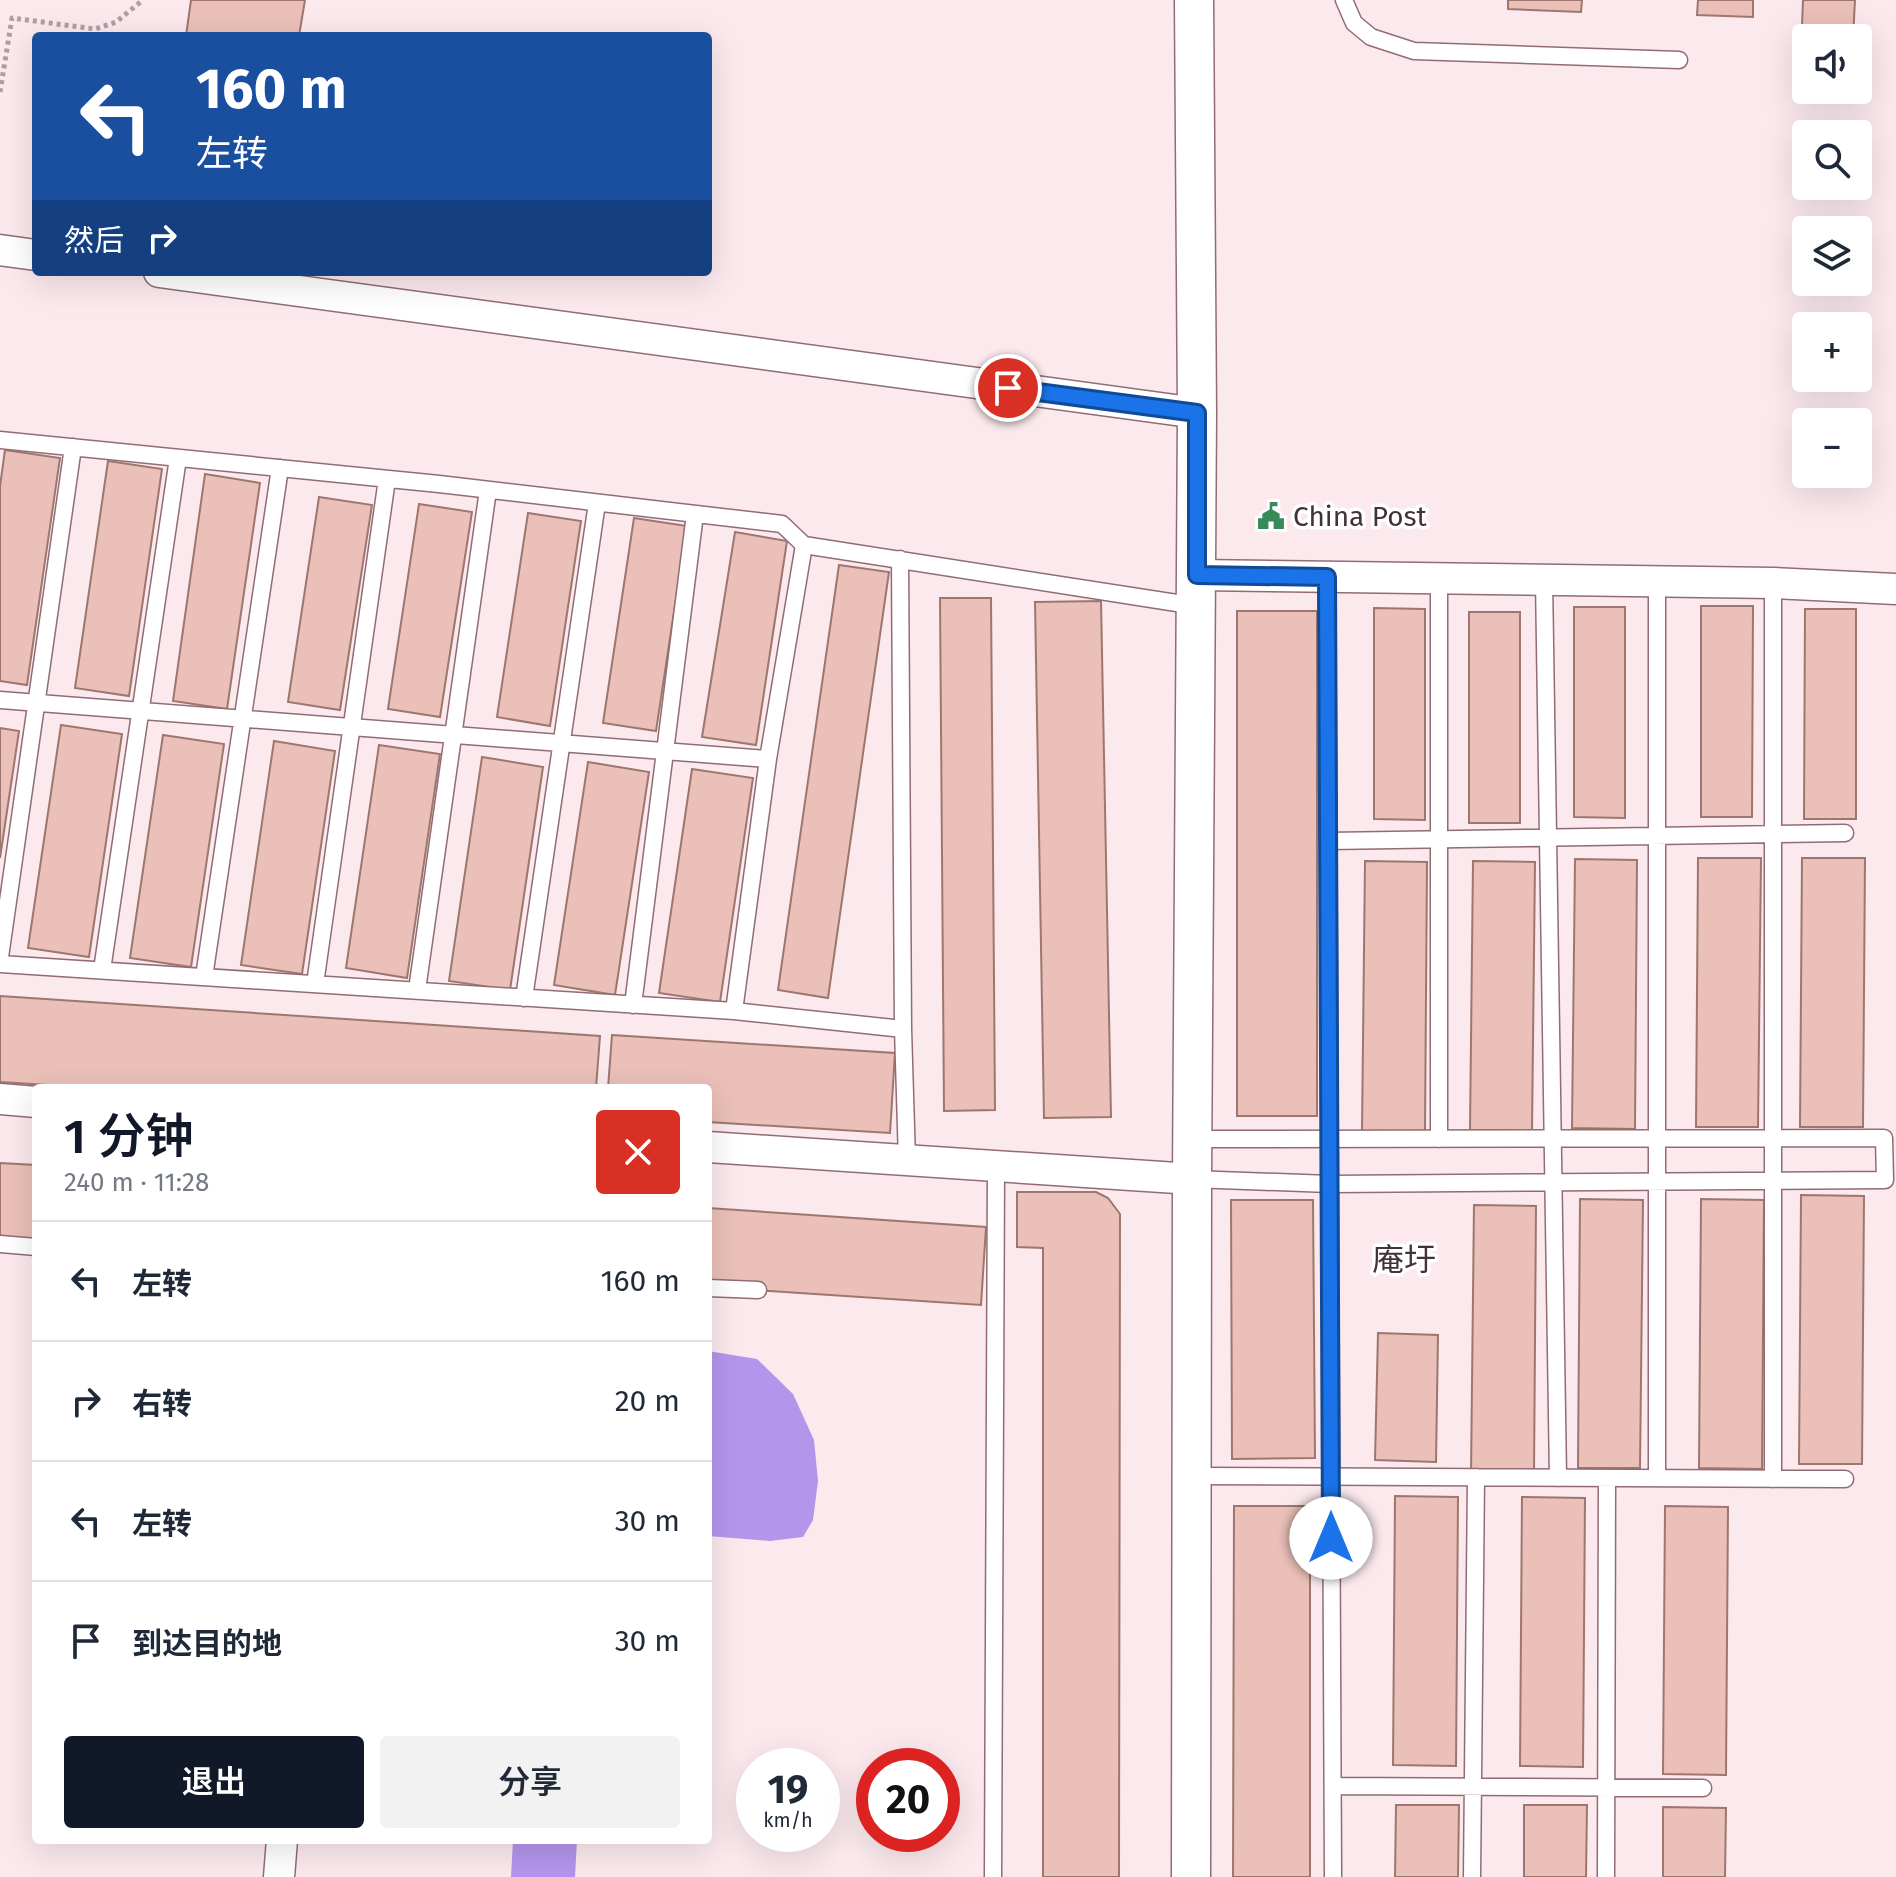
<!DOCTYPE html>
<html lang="zh">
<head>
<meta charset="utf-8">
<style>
  body { margin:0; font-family:"Fira Sans","Noto Sans SC",sans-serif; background:#f2f2f3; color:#1f2937; height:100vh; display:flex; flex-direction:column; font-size:30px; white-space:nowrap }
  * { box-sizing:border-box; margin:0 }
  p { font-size:26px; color:#747a83 }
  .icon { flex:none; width:44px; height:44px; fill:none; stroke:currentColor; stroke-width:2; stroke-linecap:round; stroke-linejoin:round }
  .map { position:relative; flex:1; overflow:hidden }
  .drawer { position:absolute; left:32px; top:1084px; width:680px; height:760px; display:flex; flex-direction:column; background:#fff; border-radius:8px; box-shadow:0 8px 32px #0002 }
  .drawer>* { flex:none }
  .guide { position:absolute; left:32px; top:32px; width:680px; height:244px; border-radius:8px; box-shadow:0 8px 32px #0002; background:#1a4fa0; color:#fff; overflow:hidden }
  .controls { position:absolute; left:1792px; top:24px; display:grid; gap:16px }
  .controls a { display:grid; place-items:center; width:80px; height:80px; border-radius:8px; background:#fff; box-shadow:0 8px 32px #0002; font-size:40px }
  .speed { position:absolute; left:736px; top:1748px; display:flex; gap:16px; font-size:40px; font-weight:700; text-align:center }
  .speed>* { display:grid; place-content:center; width:104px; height:104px; border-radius:50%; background:#fff; box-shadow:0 8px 32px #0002; line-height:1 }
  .speed small { font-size:20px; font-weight:400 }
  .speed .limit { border:12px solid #d22; background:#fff; color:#111 }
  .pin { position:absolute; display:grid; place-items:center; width:68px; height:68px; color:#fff; margin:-34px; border:4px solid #fff; border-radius:50%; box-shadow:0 2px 8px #0007 }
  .me { position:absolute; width:88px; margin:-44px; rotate:0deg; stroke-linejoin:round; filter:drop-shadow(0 0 6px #0008) }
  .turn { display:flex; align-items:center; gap:28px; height:168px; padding:0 32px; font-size:36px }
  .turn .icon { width:104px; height:104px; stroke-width:2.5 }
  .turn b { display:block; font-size:56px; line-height:68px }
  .then { display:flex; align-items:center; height:76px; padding:0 32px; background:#0003; gap:16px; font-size:30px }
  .round { display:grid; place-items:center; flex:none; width:84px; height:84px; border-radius:8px; background:#f2f2f3 }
  .head { display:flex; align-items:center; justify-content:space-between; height:136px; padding:0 32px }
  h1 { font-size:48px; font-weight:600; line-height:60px; color:#111827 }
  .action { display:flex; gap:16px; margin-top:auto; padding:16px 32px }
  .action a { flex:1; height:92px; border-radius:8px; background:#111827; color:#fff; font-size:32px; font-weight:600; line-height:92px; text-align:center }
  .action a+a { background:#f2f2f3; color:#1f2937 }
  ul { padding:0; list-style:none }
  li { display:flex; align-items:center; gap:24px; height:120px; padding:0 32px; border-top:2px solid #e0e1e3 }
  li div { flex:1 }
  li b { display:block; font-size:30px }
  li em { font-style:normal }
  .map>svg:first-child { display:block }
</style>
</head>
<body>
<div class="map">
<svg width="1896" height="1877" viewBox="0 0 1896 1877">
  <rect width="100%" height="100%" fill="#fbe9ed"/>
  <path fill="#b495ec" d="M708 1351 757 1359 793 1394 814 1440 818 1481 813 1520 803 1537 770 1541 708 1536Z
    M513 1840H577L575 1877H511Z"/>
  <path fill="#eac0b8" stroke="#9d776f" stroke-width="2" d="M191 0H305L299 36H186Z
    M1508 0H1582L1581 12 1508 9Z
    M1698 0H1753V17L1697 15Z
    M1803 0H1855L1853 38H1806V53H1801Z
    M5 450 60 458 27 685 0 681V486Z
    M108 461 162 469 129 696 75 688Z
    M205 474 260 483 227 709 173 701Z
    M319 497 372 505 340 710 288 702Z
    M419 504 472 512 440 717 388 709Z
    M528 513 581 521 550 726 497 717Z
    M634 518 687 526 656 731 603 723Z
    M735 532 787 541 756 745 702 737Z
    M839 565 889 572 828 998 778 990Z
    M940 598H991L995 1110 944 1111Z
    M1101 601 1111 1117 1044 1118 1035 602Z
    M1701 606H1753L1752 817H1701Z
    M1574 607H1625V818L1574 817Z
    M1374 608 1425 609V820L1374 819Z
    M1805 609H1856V819H1804Z
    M1237 611H1317V1116H1237Z
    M1469 612H1520V823H1469Z
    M61 725 122 734 89 957 28 948Z
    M0 728 19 731 0 858Z
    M163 735 224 744 191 967 130 958Z
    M274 741 335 751 302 974 241 965Z
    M379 745 440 754 407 978 346 968Z
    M482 757 543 767 510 990 449 981Z
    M588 762 649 772 615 995 554 985Z
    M692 769 753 778 720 1002 659 993Z
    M1698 858H1761L1758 1127H1696Z
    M1802 858H1865L1863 1127H1800Z
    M1575 859 1637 860 1635 1129 1572 1128Z
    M1365 861 1427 862 1425 1131H1362Z
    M1473 861 1535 862 1532 1131 1470 1130Z
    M0 996 600 1036 596 1088H95L0 1082Z
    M612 1035 895 1053 890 1133 708 1122V1088H608Z
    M0 1163 36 1165V1239L0 1237Z
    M1017 1192H1096L1108 1198 1120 1214 1119 1877H1043V1248L1017 1247Z
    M1801 1195 1864 1196 1862 1464H1799Z
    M1580 1199 1643 1200 1640 1468H1578Z
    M1701 1199 1764 1200 1762 1469 1699 1468Z
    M1231 1200H1313L1315 1458 1232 1459Z
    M1474 1205 1536 1206 1534 1474H1471Z
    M708 1208 986 1227 981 1305 708 1287Z
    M1378 1333 1438 1335 1436 1462 1375 1460Z
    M1395 1496 1458 1497 1456 1766 1393 1765Z
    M1522 1497 1585 1498 1583 1767 1520 1766Z
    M1234 1506H1310V1877H1233Z
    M1665 1506 1728 1507 1726 1775 1663 1774Z
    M1396 1805H1459L1458 1877H1395Z
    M1524 1805H1587L1586 1877H1524Z
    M1663 1807 1726 1808 1725 1877H1663Z"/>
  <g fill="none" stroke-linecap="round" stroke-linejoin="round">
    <g stroke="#916c75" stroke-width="19">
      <path id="service" d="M1344 0 1354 23 1371 37 1414 51 1679 60
        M0 440 439 484 782 524 804 545
        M900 559 903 1029 907 1161
        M1327 577 1333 1877
        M1544 580 1558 1478
        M1657 581V1478
        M1773 583V1479
        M0 700 768 759
        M1328 841 1845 833
        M0 957 73 447
        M0 964 734 1011 903 1029
        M102 970 178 458
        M204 977 280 468
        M315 984 387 479
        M417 990 488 490
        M524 998 597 503
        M633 1005 695 514
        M734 1011 768 759 804 545 1196 606
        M1439 1139V578
        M1192 1179 1330 1184 1885 1180 1884 1138 1193 1139
        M0 1244 36 1247
        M708 1288 758 1290
        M1192 1476 1845 1479
        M1333 1786 1703 1788
        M993 1877 996 1167
        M1472 1877 1476 1477
        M1606 1877 1607 1478"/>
    </g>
    <g stroke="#916c75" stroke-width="33">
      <path id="minor" d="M0 250 36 255
        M159 272 1197 413
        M1197 575 1773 583 1896 589
        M0 1099 36 1102
        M708 1147 1192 1179
        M279 1877 282 1840"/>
    </g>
    <g stroke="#916c75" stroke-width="41">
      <path id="tertiary" d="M1191 1877 1192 1179 1197 413 1194 0"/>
    </g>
    <path stroke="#b09ea3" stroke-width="5" stroke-dasharray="4 4" stroke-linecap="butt" d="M0 92 12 18 95 29 116 22 143 0"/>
    <use href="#service" stroke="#fff" stroke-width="16"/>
    <use href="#minor" stroke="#fff" stroke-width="30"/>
    <use href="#tertiary" stroke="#fff" stroke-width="38"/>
  </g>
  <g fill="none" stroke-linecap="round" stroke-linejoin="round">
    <g stroke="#114b97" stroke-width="20">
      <path id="route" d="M1008 388 1197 413V575L1327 577 1331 1538"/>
    </g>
    <use href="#route" stroke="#1a73e8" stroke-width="14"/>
  </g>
  <defs>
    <g id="civic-bare" transform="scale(2.16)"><path d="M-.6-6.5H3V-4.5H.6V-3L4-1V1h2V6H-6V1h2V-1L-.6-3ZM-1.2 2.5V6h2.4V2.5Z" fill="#398a5b" stroke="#fff" stroke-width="2.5" paint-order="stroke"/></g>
  </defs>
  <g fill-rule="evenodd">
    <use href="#civic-bare" x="1271" y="516"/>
  </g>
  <g text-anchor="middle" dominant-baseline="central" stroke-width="7" stroke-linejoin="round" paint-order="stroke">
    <g font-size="28" fill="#433237" stroke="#fff" text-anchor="start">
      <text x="1293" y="516">China Post</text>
    </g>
    <g font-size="32" fill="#433237" stroke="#fff">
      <text x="1404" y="1260">庵圩</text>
    </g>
  </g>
</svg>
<div class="controls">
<a><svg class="icon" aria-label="sound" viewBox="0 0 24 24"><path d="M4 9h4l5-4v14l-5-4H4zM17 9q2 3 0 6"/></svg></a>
<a><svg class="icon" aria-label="search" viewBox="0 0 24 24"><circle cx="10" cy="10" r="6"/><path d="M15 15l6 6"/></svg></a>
<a><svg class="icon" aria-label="layers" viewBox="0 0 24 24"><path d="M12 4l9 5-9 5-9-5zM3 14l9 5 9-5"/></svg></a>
<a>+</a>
<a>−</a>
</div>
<div class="speed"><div>19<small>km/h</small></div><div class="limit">20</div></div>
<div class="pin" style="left:1008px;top:388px;background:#d93025"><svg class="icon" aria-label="arrive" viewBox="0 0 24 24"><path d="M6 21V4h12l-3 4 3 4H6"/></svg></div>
<svg class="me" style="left:1331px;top:1538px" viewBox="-20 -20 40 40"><circle r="19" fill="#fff"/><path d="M0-13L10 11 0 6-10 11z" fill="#1a73e8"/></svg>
<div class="guide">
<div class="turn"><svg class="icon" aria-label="left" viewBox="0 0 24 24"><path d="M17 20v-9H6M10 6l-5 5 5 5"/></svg><div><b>160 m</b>左转</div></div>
<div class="then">然后<svg class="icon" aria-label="right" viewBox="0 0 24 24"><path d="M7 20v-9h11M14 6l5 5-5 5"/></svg></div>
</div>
<section class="drawer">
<div class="head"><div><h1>1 分钟</h1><p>240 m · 11:28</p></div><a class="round" style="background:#d93025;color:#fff"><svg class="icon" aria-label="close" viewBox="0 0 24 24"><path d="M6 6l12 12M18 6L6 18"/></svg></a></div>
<ul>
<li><svg class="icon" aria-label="left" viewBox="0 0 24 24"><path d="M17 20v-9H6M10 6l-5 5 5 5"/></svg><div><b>左转</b></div><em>160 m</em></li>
<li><svg class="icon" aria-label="right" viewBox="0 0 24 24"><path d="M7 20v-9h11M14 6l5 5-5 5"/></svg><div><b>右转</b></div><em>20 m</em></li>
<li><svg class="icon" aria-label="left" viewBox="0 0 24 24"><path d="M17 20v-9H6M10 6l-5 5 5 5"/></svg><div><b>左转</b></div><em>30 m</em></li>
<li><svg class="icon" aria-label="arrive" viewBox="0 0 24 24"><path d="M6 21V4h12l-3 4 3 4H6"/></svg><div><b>到达目的地</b></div><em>30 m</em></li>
</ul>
<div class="action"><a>退出</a><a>分享</a></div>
</section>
</div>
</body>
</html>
